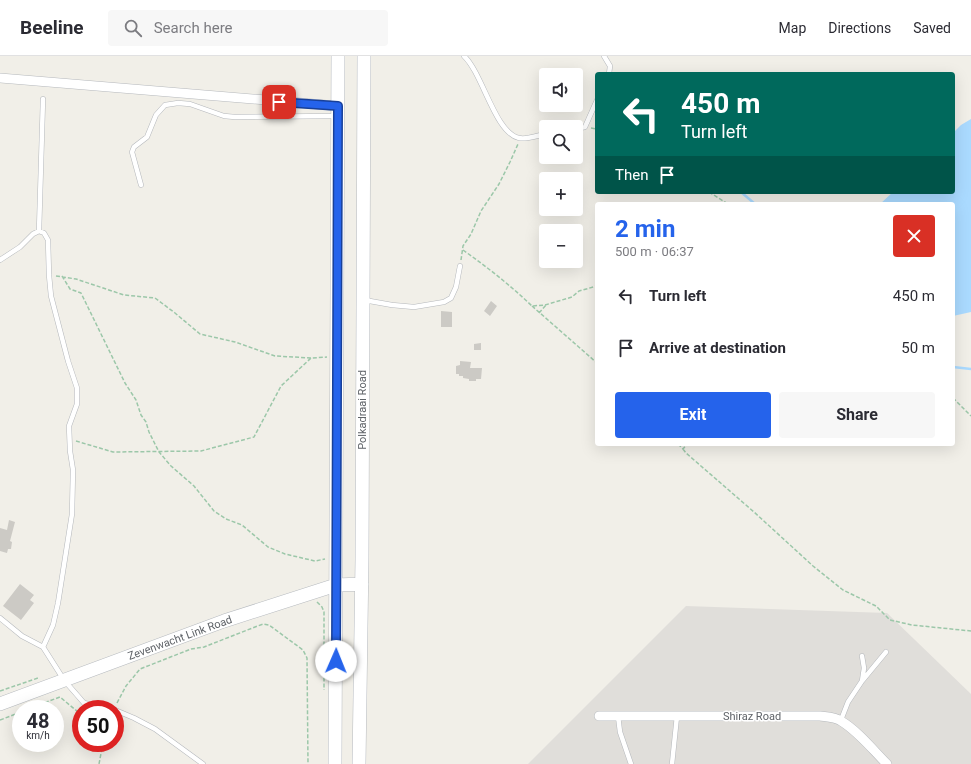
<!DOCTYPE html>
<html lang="en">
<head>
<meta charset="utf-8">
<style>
  body { margin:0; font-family:Roboto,sans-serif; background:#f7f7f7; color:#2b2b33; height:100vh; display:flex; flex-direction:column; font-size:15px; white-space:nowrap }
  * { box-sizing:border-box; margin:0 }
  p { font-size:13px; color:#7c7c81 }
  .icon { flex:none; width:22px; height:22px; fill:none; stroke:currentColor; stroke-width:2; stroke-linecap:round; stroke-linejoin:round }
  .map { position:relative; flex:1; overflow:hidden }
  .side { position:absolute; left:595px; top:146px; width:360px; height:244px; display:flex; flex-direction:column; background:#fff; border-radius:4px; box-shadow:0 4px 16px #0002 }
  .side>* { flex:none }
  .banner { position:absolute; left:595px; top:16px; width:360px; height:122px; border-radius:4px; box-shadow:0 4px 16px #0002; background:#00695c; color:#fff; overflow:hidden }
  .buttons { position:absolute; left:539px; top:12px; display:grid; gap:8px }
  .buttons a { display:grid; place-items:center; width:44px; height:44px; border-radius:4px; background:#fff; box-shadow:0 4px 16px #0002; font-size:20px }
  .speed { position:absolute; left:12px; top:644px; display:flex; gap:8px; font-size:20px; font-weight:700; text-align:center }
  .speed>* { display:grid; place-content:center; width:52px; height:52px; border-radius:50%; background:#fff; box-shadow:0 4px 16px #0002; line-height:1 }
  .speed small { font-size:10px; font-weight:400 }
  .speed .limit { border:6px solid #d22; background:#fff; color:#111 }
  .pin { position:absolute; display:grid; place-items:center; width:34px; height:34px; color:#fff; margin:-17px; border-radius:8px; box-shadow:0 2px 6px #0006 }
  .me { position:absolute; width:44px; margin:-22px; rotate:1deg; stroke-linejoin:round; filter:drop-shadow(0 0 3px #0008) }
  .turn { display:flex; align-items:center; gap:14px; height:84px; padding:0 20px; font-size:18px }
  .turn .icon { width:52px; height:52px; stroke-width:2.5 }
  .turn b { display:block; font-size:28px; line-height:34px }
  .then { display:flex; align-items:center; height:38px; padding:0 20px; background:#0003; gap:8px; font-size:15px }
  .round { display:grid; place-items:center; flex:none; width:42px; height:42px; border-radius:4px; background:#f7f7f7 }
  .summary { display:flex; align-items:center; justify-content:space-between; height:68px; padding:0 20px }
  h1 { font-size:24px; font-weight:700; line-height:30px; color:#2563eb }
  .cta { display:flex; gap:8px; margin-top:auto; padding:8px 20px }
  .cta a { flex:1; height:46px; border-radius:4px; background:#2563eb; color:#fff; font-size:16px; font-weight:700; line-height:46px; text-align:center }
  .cta a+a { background:#f7f7f7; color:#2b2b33 }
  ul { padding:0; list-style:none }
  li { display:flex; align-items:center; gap:12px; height:52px; padding:0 20px }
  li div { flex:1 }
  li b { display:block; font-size:15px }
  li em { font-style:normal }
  header { display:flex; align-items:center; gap:24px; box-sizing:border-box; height:56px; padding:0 20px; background:#fff; border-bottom:1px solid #e1e1e2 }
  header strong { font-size:19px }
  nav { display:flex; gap:22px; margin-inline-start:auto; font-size:14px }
  .search { width:280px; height:36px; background:#f7f7f7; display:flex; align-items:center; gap:10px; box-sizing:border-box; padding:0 14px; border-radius:4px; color:#7c7c81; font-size:15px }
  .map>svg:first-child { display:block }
</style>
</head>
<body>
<header>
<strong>Beeline</strong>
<div class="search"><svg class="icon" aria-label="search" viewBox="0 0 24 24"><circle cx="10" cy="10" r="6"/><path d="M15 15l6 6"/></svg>Search here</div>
<nav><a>Map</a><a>Directions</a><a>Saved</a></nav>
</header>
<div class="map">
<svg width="971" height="708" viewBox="0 0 971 708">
  <rect width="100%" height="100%" fill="#f1efe8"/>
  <path fill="#e0deda" d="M686 550 887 557 971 638V708H528Z"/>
  <path fill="#aadaff" d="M971 63V256L953 260V148H880L893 136H953V77L961 69Z"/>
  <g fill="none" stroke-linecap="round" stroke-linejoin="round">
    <path stroke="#aadaff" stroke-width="2.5" d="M741 136 755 148
      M953 311 971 313"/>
  </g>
  <path fill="#cccac5" d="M491 245 497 250 490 260 484 255Z
    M441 255 452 256V271H441Z
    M481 287V294H474V288Z
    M460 305 471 306 470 312H482L481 323H476V325H469V323L463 322V320H459V318H456V310L460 309Z
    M9 464 15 466 10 485 12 486 11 493H8L7 497 0 495V472L7 474Z
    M20 528 34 539 30 544 34 547 21 564 3 550Z"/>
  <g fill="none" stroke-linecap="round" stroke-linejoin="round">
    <g stroke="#b5b8bc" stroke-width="5.5">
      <path id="lane" d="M464 0C483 18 495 77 519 82 527 84 538 79 546 78
        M604 0 610 10 609 18
        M576 73 585 71 597 44
        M141 129 132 96 134 91 147 81 156 59 165 49 178 47 190 48 224 60 235 61 336 60
        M39 175 43 43
        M0 204 20 191 33 178 39 175 44 177 48 184 49 219 51 240 68 305 77 332V348L69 370 70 395 73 414 72 458 58 547 53 569 43 591
        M364 244 392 249 414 251 444 246 451 242 456 231 460 210
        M0 562 22 580 43 591 64 624 84 647 111 653
        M862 625 886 596
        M115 654 134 662 155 673 203 708
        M618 660 620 676 631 708
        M841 664 848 646 862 625 864 612 862 600
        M672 708 677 660"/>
    </g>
    <g stroke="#b5b8bc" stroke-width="10">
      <path id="street" d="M0 22 338 50
        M599 660H820C827 661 835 661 841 665 858 675 873 694 887 708"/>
    </g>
    <g stroke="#b6babf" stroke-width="14">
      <path id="secondary" d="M0 648 224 565 336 529 362 528
        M335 708 338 0
        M359 708 362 503 364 0"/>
    </g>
    <path stroke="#9cc7a9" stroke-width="1.5" stroke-dasharray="4 2" stroke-linecap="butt" d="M591 72 597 73
      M709 136 728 148
      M463 194C487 211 510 229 532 250L545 249 572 241 579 235 597 230
      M461 204 463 190 471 178 481 155 499 128 510 106 518 88
      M56 220 76 223 124 239 155 242 175 257 200 278 235 286 275 300 311 302
      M62 220 70 233 81 237 125 327 136 344 141 359 146 366 149 376 159 396 171 410 194 430 214 455 226 463 242 469 268 491 285 498 315 505 325 503
      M532 250 597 307
      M539 257 546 249
      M953 342 971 360
      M76 385 113 396 201 395 254 381 281 330 311 302 327 301
      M678 388 683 393 687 388
      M683 393 686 397 754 456 813 510 843 534 876 550 890 564 912 569 971 575
      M317 546 322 551 324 556V634
      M0 635 38 622
      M117 647 126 630 140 613 191 593 204 591 255 571 263 568 269 569 303 594 307 602 308 708
      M28 653 60 641 78 656 81 655
      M0 664 21 656
      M99 708 103 687"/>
    <use href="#lane" stroke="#fff" stroke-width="4.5"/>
    <use href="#street" stroke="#fff" stroke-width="9"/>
    <use href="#secondary" stroke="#fff" stroke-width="13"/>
  </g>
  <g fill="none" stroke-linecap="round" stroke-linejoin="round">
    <g stroke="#184099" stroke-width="10">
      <path id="route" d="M279 46 338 50 336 605"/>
    </g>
    <use href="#route" stroke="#2563eb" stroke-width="7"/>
  </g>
  <g text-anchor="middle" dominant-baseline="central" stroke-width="3" stroke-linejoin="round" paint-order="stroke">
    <g font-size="11" fill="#5f6368" stroke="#fff">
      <text transform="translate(362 354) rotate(-90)">Polkadraai Road</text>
      <text transform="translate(180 582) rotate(-20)">Zevenwacht Link Road</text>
      <text x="752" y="660">Shiraz Road</text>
    </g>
  </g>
</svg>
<div class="buttons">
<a><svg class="icon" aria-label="sound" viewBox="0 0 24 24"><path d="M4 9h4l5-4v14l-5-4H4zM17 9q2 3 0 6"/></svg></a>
<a><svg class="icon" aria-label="search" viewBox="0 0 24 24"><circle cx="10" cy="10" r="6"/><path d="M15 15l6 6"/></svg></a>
<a>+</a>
<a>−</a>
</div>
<div class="speed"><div>48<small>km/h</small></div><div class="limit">50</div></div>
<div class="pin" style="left:279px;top:46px;background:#d93025"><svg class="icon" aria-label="arrive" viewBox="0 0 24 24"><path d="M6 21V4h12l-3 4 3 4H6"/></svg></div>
<svg class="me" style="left:336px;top:605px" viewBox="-20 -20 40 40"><circle r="19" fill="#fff"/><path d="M0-13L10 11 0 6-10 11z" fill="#2563eb"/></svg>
<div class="banner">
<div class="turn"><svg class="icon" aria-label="left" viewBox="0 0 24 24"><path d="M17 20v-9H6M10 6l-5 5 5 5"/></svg><div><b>450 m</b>Turn left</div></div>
<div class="then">Then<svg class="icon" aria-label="arrive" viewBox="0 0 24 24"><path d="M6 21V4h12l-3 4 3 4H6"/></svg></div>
</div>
<section class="side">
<div class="summary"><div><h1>2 min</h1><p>500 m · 06:37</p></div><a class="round" style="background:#d93025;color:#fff"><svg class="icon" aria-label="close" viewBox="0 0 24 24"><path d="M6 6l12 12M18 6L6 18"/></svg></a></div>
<ul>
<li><svg class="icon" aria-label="left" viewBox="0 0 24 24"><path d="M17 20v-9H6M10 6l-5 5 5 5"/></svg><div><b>Turn left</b></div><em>450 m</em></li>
<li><svg class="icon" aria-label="arrive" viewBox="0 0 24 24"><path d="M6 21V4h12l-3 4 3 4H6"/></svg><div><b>Arrive at destination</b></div><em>50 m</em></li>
</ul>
<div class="cta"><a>Exit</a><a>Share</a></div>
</section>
</div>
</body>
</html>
